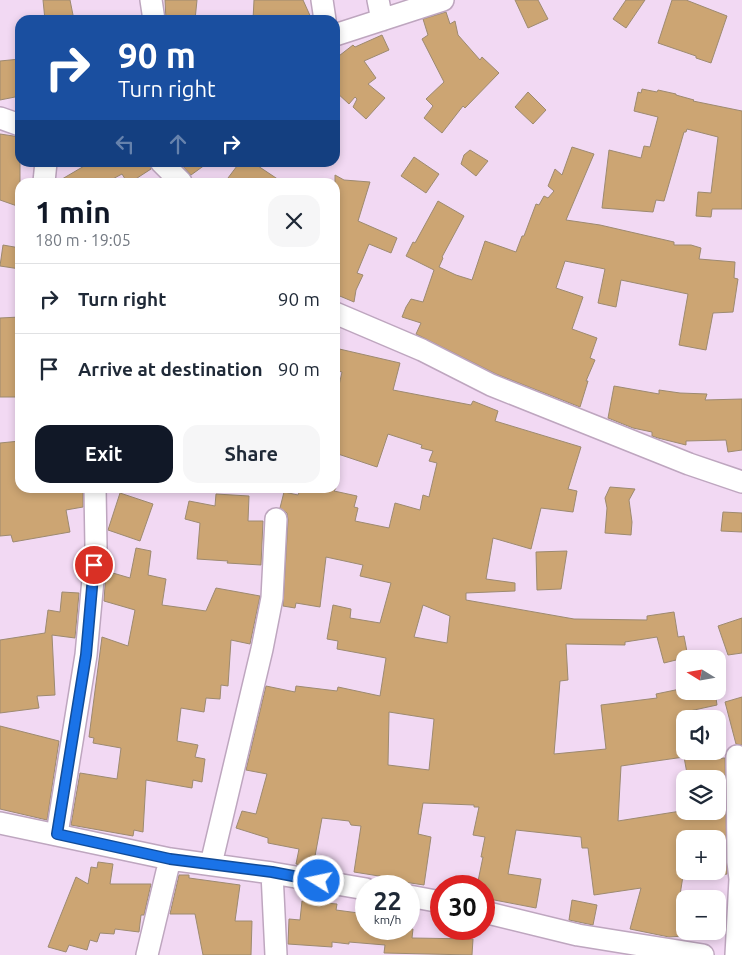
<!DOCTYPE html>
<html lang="en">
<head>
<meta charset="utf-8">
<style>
  body { margin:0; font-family:Ubuntu,sans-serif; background:#f6f6f7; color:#1f2937; height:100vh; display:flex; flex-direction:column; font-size:19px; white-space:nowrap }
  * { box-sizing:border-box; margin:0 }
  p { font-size:16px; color:#747a83 }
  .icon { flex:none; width:28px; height:28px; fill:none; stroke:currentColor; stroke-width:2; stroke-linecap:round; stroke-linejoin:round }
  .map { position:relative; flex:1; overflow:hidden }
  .side { position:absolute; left:15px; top:178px; width:325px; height:315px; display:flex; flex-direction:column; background:#fff; border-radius:15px; box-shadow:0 2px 8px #0003 }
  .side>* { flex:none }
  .hud { position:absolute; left:15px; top:15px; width:325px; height:152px; border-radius:15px; box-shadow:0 2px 8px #0003; background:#1a4fa0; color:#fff; overflow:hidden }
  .needle { width:32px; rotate:281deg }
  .fabs { position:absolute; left:676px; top:650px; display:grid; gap:10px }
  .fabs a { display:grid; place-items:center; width:50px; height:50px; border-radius:10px; background:#fff; box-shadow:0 2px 8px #0003; font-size:25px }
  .speed { position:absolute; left:355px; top:875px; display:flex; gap:10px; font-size:25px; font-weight:700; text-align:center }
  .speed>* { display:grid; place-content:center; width:65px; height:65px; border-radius:50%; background:#fff; box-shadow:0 2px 8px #0003; line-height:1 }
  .speed small { font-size:12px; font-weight:400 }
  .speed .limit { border:8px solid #d22; background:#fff; color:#111 }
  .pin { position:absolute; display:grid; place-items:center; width:42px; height:42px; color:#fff; margin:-21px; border:2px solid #fff; border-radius:50%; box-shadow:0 1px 5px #0007 }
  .me { position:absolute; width:55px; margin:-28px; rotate:280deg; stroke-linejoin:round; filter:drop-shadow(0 0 4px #0008) }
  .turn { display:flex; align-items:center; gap:18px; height:105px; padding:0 20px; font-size:22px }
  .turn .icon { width:65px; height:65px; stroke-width:2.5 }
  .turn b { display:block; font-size:35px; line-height:42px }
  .lanes { display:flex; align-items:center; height:48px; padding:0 20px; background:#0003; justify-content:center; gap:25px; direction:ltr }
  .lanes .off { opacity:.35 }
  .round { display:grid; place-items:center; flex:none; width:52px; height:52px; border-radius:15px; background:#f6f6f7 }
  .summary { display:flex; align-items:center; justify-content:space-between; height:85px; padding:0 20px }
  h1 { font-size:30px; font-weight:700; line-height:38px; color:#111827 }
  .button { display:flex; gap:10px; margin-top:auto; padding:10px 20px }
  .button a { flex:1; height:58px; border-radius:15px; background:#111827; color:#fff; font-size:20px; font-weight:700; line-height:58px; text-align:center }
  .button a+a { background:#f6f6f7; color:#1f2937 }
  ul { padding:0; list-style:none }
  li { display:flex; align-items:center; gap:15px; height:70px; padding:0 20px; border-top:1px solid #e0e1e3 }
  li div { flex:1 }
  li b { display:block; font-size:19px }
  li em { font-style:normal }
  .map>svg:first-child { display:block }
</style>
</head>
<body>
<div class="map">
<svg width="742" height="955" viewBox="0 0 742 955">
  <rect width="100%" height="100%" fill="#f2d9f3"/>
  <path fill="#cca573" stroke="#9d8a70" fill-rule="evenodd" d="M43 0H70L74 20H45Z
    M165 0H197L195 20H166Z
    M254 0H303L312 20H253Z
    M515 0H538L548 19 528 28Z
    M626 0H645L626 28 613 19Z
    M672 0H686L727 16 711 63 696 58V56L658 43Z
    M446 12 450 24 455 21 458 35 480 60 482 57 499 73 465 108 463 106 442 133 424 118 433 106 426 99 444 82 422 39 428 35 423 19Z
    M382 35 389 50 364 61 376 78 368 84 385 98 366 119 353 107 357 99 355 97 349 104 335 91V59L353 45 355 47Z
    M20 59V96L0 100V61Z
    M642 89 657 92 658 90 676 94V95L694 100 693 101 742 111V209H712L711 217 696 216 698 192 711 193 718 137 687 129 686 132H684L664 201 656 200 653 212 602 208 609 150 641 158 644 146 650 147 658 117 634 111 638 92 641 93Z
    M528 92 546 110 533 124 515 107Z
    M0 134 20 137V207L0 200Z
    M572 147 594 154 566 220 600 225 674 242V245H691L701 248 699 259 735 262 734 278 738 279 733 312 713 313 706 350 679 345 688 294 621 280 616 307 598 303 605 269 565 261 556 288 583 297 572 329 597 338 590 358 595 360 586 381H588L580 407 496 374 416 334 421 323 402 317 406 307 411 299 423 302 434 270 406 256 413 242 415 243 438 201 464 216 442 257 443 258 439 267 456 275 472 280 485 241 516 252 522 236H524L536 204 539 205 544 196 548 198 554 191 548 186 555 169 562 175Z
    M470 150 488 161 476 176 461 164 464 155Z
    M414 157 439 174 426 193 401 176Z
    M91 162H149L151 169 131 182H127L122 174 107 182H57Z
    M179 162H209L191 175Z
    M240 162H252L282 182H225Z
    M335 175 344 180 370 182 358 221 397 238 391 253 369 244 357 273 363 275 356 290 354 302 335 294Z
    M3 245 20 248V269L0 266Z
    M20 317V397H0V318Z
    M335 348 400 363 393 390 471 405 473 401 498 411 495 421 581 447 568 489 577 491 573 512 541 508 531 549 493 538 486 579 515 583V591L466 593V600L574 619 647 620V616L674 612 678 637 684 636 688 657 664 663 657 637 625 642V645L566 644 568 680 560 681 554 754 606 749 601 705 657 698 656 694 685 688V691H715L717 705 685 712V751H708L709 759 725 758 727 874 718 875V839H685V877L683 876 677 914 683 913 684 936 669 937 630 929 641 888 594 895 588 848H582L581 837 516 830 508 874 541 879 536 908 484 898V886H477L483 857H481L485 837 473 835 479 807H474V805L423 803 418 834 431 837 424 885 404 882V880L354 872 361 826 351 825 349 821 322 818 313 867 296 864 299 849 268 843V838L236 828 242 811 256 814 267 774 246 770 266 686 295 692 296 686 337 691 338 687 380 696 386 658 337 649 338 641 327 639 333 605 351 609 350 618 380 623 391 583 360 576 363 565 326 557 320 607 296 603 295 608 283 606 288 520 287 513 280 508 284 492 298 495 301 488H336L334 491 357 496 354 507 358 508 355 521 389 528 395 503 420 510 423 495 429 497 437 463 429 461 433 451 421 448 422 445 388 434 377 467 335 453V403L342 372 335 370ZM423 605 450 616 447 643 414 637ZM389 712 434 719 429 770 388 765ZM684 757 688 779H718V811H681L618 821 621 766Z
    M614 386 659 394V390L680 393 707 394 705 400 742 399V450L728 452 726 440 686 441V445L658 438 652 436V432L633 428 608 418Z
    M20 441V488H83V507L66 510 70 532 13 542 11 535 0 536V443Z
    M610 487 635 489 629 500 632 522 631 535 605 533 607 508 605 498Z
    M120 493 153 504 140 541 108 530Z
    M216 494 249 496 248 521H263L261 565 227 563 228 561 197 559 200 523 185 519 189 501 215 506Z
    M723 512 742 513V532L721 531Z
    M136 548 151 551 148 575 166 579 162 605 206 611 216 588 260 596 250 644 231 640 228 686 221 685 220 699 206 698 204 712 181 708 177 741 198 745 195 757 205 759 202 782 193 780 192 788 146 780 143 832 134 830 133 836 71 825 80 773 117 779 121 748 93 743 94 738 89 737 102 637 128 646 135 610 104 601 106 571 130 578Z
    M567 551 561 589 537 590 536 552Z
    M62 592 79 593 75 638 52 635 55 695 37 696 39 708 0 713V640L45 633 48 610 60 612Z
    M742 618V653L728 655 718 626Z
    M742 697V745L736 744 725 702Z
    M0 726 59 741 47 820 0 809Z
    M98 862 113 864 110 884H151L144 915H141L139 932 115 929 114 934 100 933 97 942 90 940 87 950 69 945 66 952 48 947 76 877 88 884 91 867 97 868Z
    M179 875H189V878L240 885 235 921H252L251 955H203L195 914H170Z
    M572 900 597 905 593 925 569 920Z
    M302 901 337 904 336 910 366 914V929H413L412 938 473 939 472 955 384 953 385 945 349 942V944L332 942V947L288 944 289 919 300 920Z"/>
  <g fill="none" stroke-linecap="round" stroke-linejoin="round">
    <g stroke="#bea6bf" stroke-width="24">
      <path id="minor" d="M151 0 154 20
        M322 0 325 20
        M378 0 382 20
        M335 35 443 0
        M0 118 20 125
        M161 162 181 182
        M44 182 46 162
        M335 313 422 350 491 385 689 464 742 482
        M0 823 170 859 272 873 366 889
        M57 834 86 655 96 547 95 488
        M211 864 262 649 272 598 276 519
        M272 873 276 955
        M409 896 441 902
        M484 912 578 935 703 955
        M147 955 170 859
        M736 955 740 879 738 862 737 756"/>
    </g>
    <use href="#minor" stroke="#fff" stroke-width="21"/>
  </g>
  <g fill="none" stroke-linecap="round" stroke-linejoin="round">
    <g stroke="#114b97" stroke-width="12">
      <path id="route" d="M94 565 86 655 57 834 170 859 272 872 319 881"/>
    </g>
    <use href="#route" stroke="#1a73e8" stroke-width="9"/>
  </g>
</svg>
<div class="fabs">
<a><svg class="needle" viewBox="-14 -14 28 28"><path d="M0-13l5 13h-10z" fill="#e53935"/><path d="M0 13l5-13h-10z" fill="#747a83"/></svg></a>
<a><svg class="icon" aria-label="sound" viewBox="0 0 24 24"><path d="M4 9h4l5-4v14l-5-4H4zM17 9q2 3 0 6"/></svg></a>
<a><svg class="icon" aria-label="layers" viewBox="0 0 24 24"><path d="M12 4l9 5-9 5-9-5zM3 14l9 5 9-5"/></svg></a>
<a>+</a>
<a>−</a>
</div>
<div class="speed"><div>22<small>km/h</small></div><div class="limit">30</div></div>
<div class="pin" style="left:94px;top:565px;background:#d93025"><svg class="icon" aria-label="arrive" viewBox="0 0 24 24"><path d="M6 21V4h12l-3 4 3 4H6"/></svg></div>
<svg class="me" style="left:319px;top:881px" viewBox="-20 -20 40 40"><circle r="17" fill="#1a73e8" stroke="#fff" stroke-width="3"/><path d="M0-11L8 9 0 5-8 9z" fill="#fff"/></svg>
<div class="hud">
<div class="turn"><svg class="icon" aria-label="right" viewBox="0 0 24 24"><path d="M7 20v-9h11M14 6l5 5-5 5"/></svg><div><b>90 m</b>Turn right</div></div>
<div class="lanes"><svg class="icon off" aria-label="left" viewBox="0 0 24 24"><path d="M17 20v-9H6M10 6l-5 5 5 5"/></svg><svg class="icon off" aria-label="ahead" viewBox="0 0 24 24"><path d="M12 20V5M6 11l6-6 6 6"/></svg><svg class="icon" aria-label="right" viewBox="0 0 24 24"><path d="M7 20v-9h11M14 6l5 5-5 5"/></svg></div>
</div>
<section class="side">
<div class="summary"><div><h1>1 min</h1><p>180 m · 19:05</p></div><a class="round"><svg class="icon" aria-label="close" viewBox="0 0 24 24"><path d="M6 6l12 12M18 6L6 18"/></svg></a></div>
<ul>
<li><svg class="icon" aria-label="right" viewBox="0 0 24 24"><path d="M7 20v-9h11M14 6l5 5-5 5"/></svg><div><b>Turn right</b></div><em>90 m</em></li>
<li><svg class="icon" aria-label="arrive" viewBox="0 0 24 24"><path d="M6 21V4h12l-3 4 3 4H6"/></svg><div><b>Arrive at destination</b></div><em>90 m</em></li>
</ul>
<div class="button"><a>Exit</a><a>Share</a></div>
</section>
</div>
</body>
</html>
